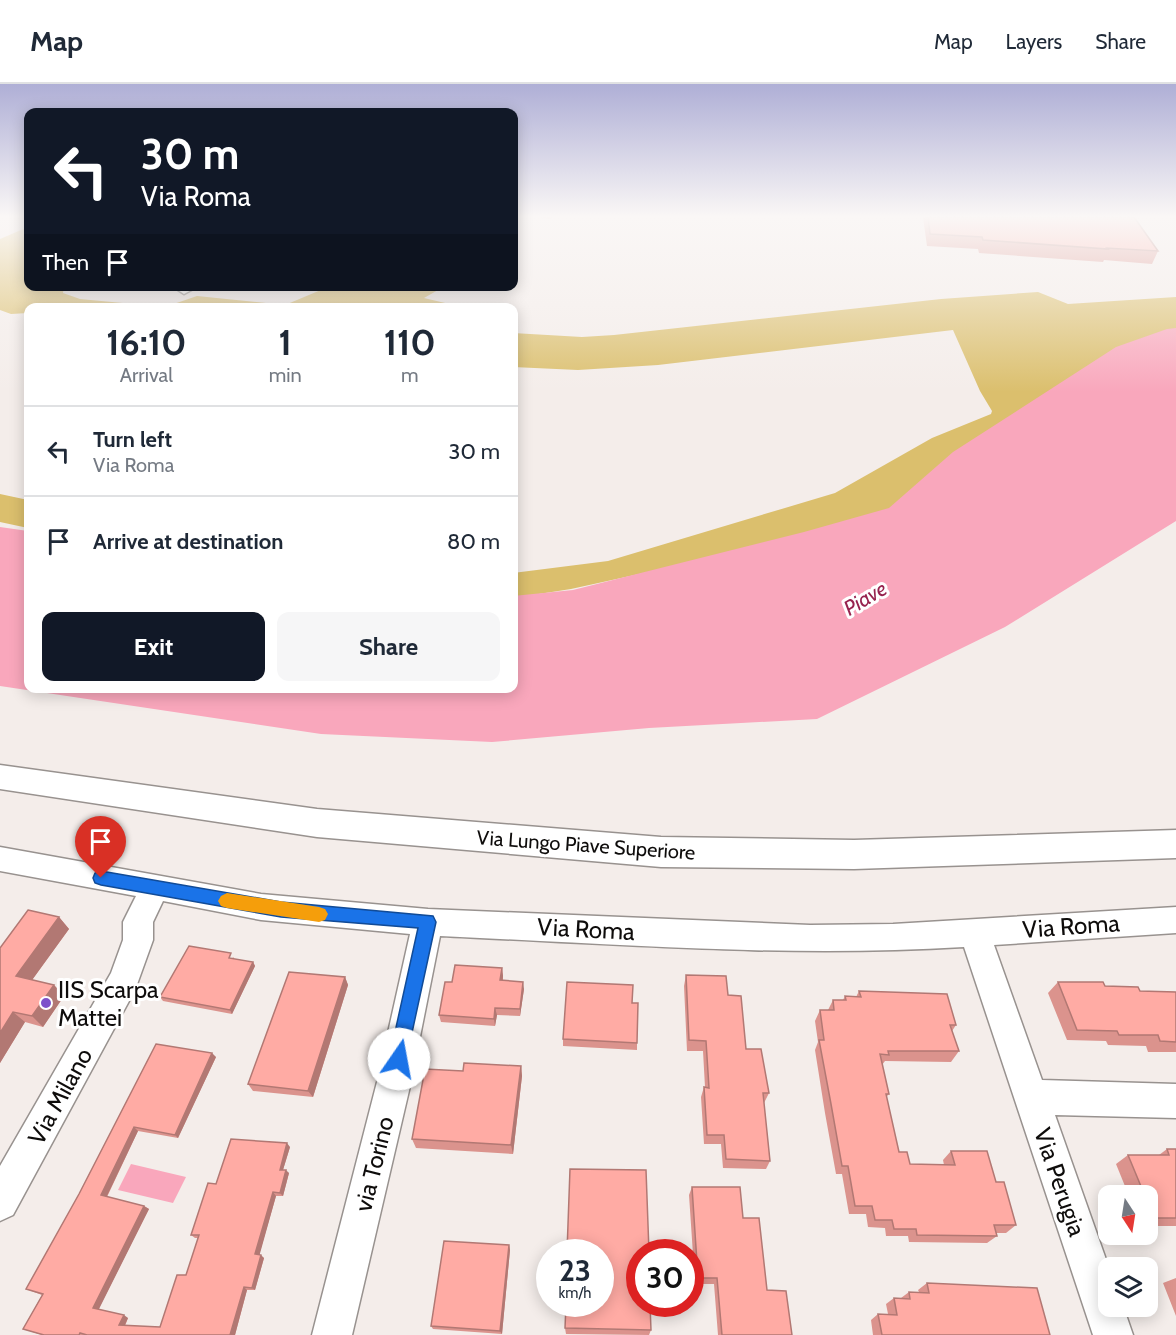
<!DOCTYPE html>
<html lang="en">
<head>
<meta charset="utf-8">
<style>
  body { margin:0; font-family:Cabin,sans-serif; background:#f6f6f7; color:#1f2937; height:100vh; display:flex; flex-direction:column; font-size:22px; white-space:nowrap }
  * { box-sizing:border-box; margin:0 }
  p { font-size:20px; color:#747a83 }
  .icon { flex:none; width:33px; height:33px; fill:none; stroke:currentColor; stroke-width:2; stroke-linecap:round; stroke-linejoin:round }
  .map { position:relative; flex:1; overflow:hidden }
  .sheet { position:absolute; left:24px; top:219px; width:494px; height:390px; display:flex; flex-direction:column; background:#fff; border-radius:12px; box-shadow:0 3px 15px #0003 }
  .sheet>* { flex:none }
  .banner { position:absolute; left:24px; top:24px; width:494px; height:183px; border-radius:12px; box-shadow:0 3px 15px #0003; background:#111827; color:#fff; overflow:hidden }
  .needle { width:39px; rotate:168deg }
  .controls { position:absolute; left:1098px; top:1101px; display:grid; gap:12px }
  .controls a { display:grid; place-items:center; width:60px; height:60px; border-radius:12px; background:#fff; box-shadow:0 3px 15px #0003; font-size:30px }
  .speed { position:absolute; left:536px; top:1155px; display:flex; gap:12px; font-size:30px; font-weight:700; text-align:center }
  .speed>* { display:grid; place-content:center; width:78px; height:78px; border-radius:50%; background:#fff; box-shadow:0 3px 15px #0003; line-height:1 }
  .speed small { font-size:15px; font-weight:400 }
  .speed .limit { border:9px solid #d22; background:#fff; color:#111 }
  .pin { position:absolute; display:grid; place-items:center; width:51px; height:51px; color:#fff; margin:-62px -26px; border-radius:50% 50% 50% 0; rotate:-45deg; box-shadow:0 0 6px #0007 }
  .pin .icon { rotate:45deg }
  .me { position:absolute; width:66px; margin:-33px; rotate:12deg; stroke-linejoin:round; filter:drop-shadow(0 0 4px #0008) }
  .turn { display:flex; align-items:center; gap:21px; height:126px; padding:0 18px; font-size:27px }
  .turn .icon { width:78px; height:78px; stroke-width:2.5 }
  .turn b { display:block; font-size:42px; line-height:51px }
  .then { display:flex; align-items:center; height:57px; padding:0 18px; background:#0003; gap:12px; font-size:22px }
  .eta { display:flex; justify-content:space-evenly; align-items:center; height:102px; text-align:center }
  .eta b { font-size:36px; font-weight:800; line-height:42px }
  .action { display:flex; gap:12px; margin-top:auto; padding:12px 18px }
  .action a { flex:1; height:69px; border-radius:12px; background:#111827; color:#fff; font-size:24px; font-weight:800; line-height:69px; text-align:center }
  .action a+a { background:#f6f6f7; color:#1f2937 }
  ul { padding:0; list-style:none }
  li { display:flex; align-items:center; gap:18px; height:90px; padding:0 18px; border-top:2px solid #e0e1e3 }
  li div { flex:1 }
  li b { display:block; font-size:22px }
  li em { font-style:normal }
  header { display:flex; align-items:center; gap:36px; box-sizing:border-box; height:84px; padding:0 30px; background:#fff; border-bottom:2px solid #e0e1e3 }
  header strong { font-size:28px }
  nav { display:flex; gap:33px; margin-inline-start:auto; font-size:21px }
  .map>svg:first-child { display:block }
</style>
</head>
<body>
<header>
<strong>Map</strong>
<nav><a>Map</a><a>Layers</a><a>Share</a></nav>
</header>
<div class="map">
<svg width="1176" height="1251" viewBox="0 0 1176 1251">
  <rect width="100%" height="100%" fill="#f4edea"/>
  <path fill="#dbbf6d" d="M28 143V202L64 203 63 209 80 215 165 223 197 212 285 221 328 203 445 202 424 214 462 223 28 224V229L11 230 0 226V155Z
    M1038 208 1068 220 1176 213V250L940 416 703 476 571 505 513 514V489L608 477 835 409 932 354 991 330 992 327 980 307 953 246 658 281 578 286 513 283V249L582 253 614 251 941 215Z
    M0 410 28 416V444L0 438Z"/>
  <path fill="#f9a7bc" d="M1176 244V437L1005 543 817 635 649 644 492 658 321 650 0 602V443L28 447V604H513V512L573 506 804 448 889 424 953 368 1116 263 1167 245Z
    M131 1080 186 1093 173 1119 118 1106Z"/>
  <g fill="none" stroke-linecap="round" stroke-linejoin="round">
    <g stroke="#98928f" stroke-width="3">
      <path id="minor" d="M181 202H199L184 210 178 206Z
        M0 763 261 810 428 825 810 841 893 840 1176 823V849L994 861 1042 996 1176 1000V1034L1055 1031 1109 1184 1108 1222H1123L1133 1251H1093L964 863C789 874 615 860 440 852L411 998 352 1251H312L377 998 410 850 261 836 163 817 153 838V856L135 906 13 1131 0 1137V1082L111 889 123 856V838L136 812 0 787Z"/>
    </g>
    <g stroke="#98928f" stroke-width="3">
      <path id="major" d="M0 681 317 725 661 753 854 756 1176 746V774L854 785 661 783 317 753 0 705Z"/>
    </g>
    <use href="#minor" fill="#fff" fill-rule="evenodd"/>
    <use href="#major" fill="#fff" fill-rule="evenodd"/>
  </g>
  <path fill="#db938d" d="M537 133H554L549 135Z
    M923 133H1134L1158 167 1152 180 1104 176 1103 178 979 169 978 165 927 162Z
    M59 833 69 845 32 896 54 901 64 912 43 943 25 938 0 979V864Z
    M234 873 233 875 253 878 255 882 232 930 163 917 160 913Z
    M502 884 503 892V897L524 905 520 932 497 931 495 942 441 938 439 931 452 898Z
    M686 891 728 911 746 965 769 1009 764 1019 770 1077 766 1085 723 1084 721 1060H704L701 1013 704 1003H705L703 967H687L684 902Z
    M345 893 348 901 313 1013 253 1007 248 1000Z
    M1058 898 1105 902 1140 907 1176 908V968H1148L1146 962 1108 961 1106 957 1067 956 1048 909Z
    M859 907 956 941 952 947 959 967 951 978 885 977 882 981 889 1010 886 1013 899 1068 910 1080 944 1081 943 1076 951 1067 996 1098 1016 1141 1006 1149H996L997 1152 987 1159 909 1158 908 1152H886L885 1144 868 1143 866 1130H849L842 1090H836L825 1029 815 966 818 958 815 937 820 926H828L833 916H843L845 912 856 913Z
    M632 919 637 959V966L563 962V955Z
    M156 960 216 973 178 1054 138 1047 107 1113 144 1122 149 1125 98 1226 128 1234 125 1242 160 1243 186 1191 198 1154H195L191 1151 216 1100 290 1063 283 1086 289 1089 283 1112H276L259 1171 264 1174 255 1206H247L235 1251H42L23 1245 42 1211 26 1205 79 1110Z
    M521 982 522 992 513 1070 416 1064 412 1055 463 987Z
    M1167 1065H1176V1142H1148V1112H1129L1116 1080 1128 1071H1159Z
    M692 1103 743 1134 767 1206 792 1251H718L714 1200H695L689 1111Z
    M509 1161 510 1166 502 1250 433 1245 431 1242Z
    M1176 1194V1232L1163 1199Z
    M927 1199 1050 1251H873L871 1236 878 1230H888L886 1220 894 1214H901L909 1208H919L918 1206Z
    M565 1244 651 1246 649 1251 566 1250Z"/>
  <path fill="#b27873" d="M59 833 69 845 27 903 16 892Z
    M253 878 255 882 232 930 230 926Z
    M502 884 503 892 502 904 500 896Z
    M345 893 348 901 313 1013 308 1007Z
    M523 898 524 905 520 932V925Z
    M54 901 64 912 43 943 32 932Z
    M495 924 497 931 495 942 494 935Z
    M13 928 25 938 0 979V949Z
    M212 969 216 973 178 1054 175 1051Z
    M521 982 522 992 513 1070 511 1061Z
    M134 1043 138 1047 106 1114 101 1111Z
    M287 1059 290 1063 282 1089 280 1086Z
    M286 1086 289 1089 283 1112 280 1109Z
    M273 1108 276 1112 259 1173 255 1170Z
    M144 1122 149 1125 98 1227 93 1224Z
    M509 1161 510 1166 502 1250 500 1247Z
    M261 1171 264 1174 255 1206 252 1204Z
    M244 1203 247 1206 235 1251H230Z
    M124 1231 128 1234 124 1243 119 1241Z"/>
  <path fill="#ffaba4" stroke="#b27873" stroke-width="1.5" d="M928 133H1134L1158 167 1107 164 1108 165 983 156 982 153 930 150Z
    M28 826 59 833 16 892 54 901 32 932 13 928 0 949V864Z
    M189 862 231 869 229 874 253 878 230 926 160 913Z
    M455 881 502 884 500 896 523 898 520 925 495 924 494 935 439 931 445 898H452Z
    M289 888 345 893 308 1007 248 1000Z
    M686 891 726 892 728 911 741 912 746 965H761L769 1009H763L770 1077 726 1075 724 1051H707L704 1003 709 1004 706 957 689 956Z
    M567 898 633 901 632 919H638L637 959 563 955Z
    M1058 898H1103L1105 902 1138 903 1140 907 1176 908V958L1160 957 1158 951H1119L1117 947 1077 946Z
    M859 907 947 910 956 941H950L959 967H888L889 971 880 970 889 1010H886L899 1068H907L910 1080 955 1081 951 1067H987L996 1098H1004L1016 1141H994L997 1152 917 1151 916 1145H894L892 1136H875L872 1122H855L848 1082H842L831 1020 819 956H824L820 926H834L833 916H846L845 912 861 913Z
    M156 960 212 969 175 1051 134 1043 101 1111 144 1122 93 1224 124 1231 119 1241 160 1243 177 1191H186L199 1151H191L208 1099 216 1100 231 1055 287 1059 280 1086H286L280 1109 273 1108 255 1170 261 1171 252 1204 244 1203 230 1251H87L80 1249 79 1251H44L23 1245 43 1210 26 1205 79 1110Z
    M464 979 521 982 511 1061 412 1055 425 985 463 987Z
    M1167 1065H1176V1134H1155L1148 1117V1112H1145L1128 1071H1169Z
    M570 1085 646 1086 649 1168H639V1220H650L651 1246 565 1244 566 1220H600V1168H567Z
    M692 1103H740L743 1134H759L767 1206 786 1207 792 1251H722L717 1194H698Z
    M444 1157 509 1161 500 1247 431 1242Z
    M927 1199 1037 1204 1050 1251H882L878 1230 897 1231 894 1214 910 1215 909 1208 929 1209Z"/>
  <linearGradient id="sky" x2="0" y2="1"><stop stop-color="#afafd6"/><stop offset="0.43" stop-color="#faf7f6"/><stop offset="1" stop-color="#faf7f6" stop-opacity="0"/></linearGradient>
  <rect width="1176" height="308" fill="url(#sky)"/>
  <path fill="#1a73e8" stroke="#114b97" stroke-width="1.5" d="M101 787 281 818 433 832 436 838 405 981 399 984 392 981 389 975 418 844 281 833 101 801 95 799 93 794 95 789Z"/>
  <path fill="#f59e0b" d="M227 809 319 823 325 825 328 830 325 836 319 838 227 824 221 822 218 817 221 812Z"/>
  <circle fill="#7e51ca" stroke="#fff" stroke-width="2" cx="46" cy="919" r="6"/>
  <g text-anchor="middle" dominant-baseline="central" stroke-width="6" stroke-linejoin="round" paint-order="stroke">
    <g font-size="20" fill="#0e0c0b" stroke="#fff">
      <text transform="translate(586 761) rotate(4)">Via Lungo Piave Superiore</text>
    </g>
    <g font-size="21" font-style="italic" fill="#96224e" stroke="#fff">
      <text transform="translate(865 514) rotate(-31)">Piave</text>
    </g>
    <g font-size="24" fill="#0e0c0b" stroke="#fff">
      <text transform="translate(1071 842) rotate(-4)">Via Roma</text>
      <text transform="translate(586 845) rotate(3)">Via Roma</text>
      <text transform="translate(60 1012) rotate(-61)">Via Milano</text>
      <text transform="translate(374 1080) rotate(-76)">via Torino</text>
      <text transform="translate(1060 1098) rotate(71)">Via Perugia</text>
    </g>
    <g font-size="24" fill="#0e0c0b" stroke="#fff" text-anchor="start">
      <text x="58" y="905">IIS Scarpa<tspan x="58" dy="28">Mattei</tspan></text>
    </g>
  </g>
</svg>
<div class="controls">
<a><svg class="needle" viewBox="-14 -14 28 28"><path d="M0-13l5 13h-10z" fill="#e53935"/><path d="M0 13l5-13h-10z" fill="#747a83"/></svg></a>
<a><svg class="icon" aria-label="layers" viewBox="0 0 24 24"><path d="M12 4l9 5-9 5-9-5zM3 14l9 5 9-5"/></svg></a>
</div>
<div class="speed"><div>23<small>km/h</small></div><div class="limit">30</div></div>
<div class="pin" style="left:101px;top:794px;background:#d93025"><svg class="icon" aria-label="arrive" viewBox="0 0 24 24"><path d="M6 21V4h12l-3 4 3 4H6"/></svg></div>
<svg class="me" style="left:399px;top:975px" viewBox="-20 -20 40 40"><circle r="19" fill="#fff"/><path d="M0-13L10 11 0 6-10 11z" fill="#1a73e8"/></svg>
<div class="banner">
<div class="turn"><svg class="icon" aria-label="left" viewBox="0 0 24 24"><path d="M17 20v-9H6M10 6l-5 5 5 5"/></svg><div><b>30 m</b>Via Roma</div></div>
<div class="then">Then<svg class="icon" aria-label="arrive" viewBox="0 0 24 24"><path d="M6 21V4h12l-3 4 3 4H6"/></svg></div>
</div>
<section class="sheet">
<div class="eta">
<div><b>16:10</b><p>Arrival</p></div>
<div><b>1</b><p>min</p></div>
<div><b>110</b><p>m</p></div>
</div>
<ul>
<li><svg class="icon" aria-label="left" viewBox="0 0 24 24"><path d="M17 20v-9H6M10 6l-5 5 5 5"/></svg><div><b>Turn left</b><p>Via Roma</p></div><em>30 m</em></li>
<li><svg class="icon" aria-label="arrive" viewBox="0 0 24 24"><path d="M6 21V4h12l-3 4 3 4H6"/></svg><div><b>Arrive at destination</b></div><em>80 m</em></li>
</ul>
<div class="action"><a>Exit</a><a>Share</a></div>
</section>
</div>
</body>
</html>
